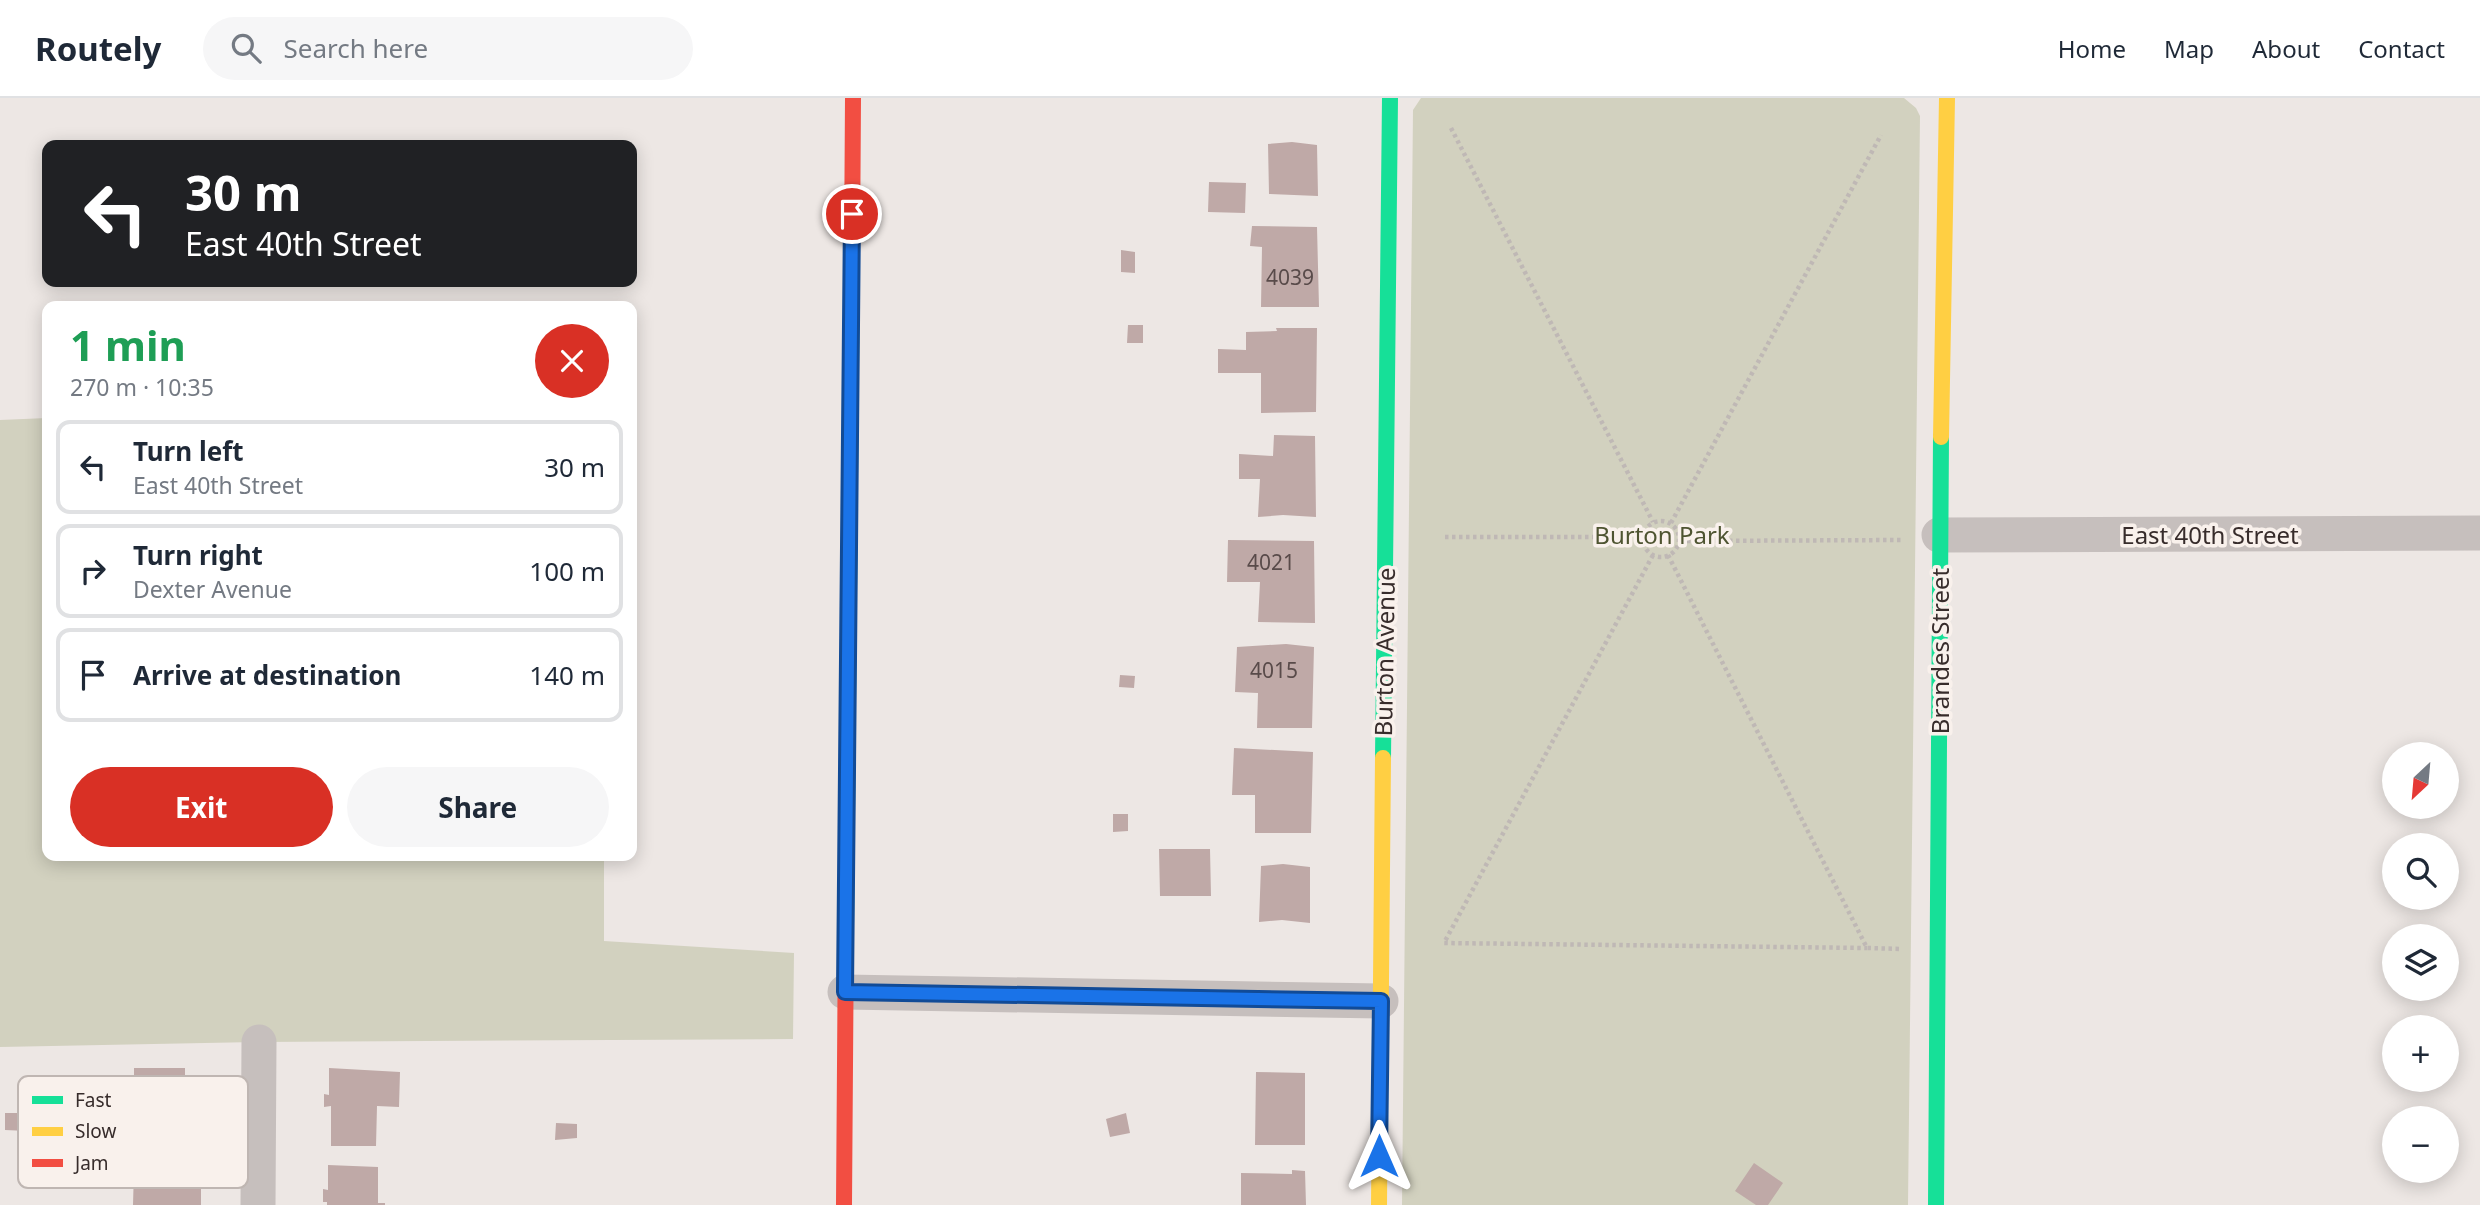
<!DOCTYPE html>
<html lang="en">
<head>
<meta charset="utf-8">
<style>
  body { margin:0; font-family:"Noto Sans",sans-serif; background:#f6f6f7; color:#1f2937; height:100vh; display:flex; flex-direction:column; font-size:26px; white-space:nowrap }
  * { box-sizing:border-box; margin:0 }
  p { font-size:23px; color:#747a83 }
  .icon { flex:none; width:38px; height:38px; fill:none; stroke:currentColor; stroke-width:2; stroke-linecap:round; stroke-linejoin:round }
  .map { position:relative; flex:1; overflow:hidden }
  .details { position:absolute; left:42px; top:203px; width:595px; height:560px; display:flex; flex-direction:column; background:#fff; border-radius:14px; box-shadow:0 4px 18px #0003 }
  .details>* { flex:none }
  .banner { position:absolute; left:42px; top:42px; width:595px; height:147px; border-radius:14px; box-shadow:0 4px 18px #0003; background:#202124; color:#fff; overflow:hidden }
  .needle { width:46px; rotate:206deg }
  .fabs { position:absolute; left:2382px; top:644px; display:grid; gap:14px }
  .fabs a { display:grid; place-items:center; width:77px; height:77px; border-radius:50%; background:#fff; box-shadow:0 4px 18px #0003; font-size:35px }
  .pin { position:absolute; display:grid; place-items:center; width:60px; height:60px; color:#fff; margin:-30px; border:4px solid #fff; border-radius:50%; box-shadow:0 2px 7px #0007 }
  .me { position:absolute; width:77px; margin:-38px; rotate:0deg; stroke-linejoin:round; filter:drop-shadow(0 0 5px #0008) }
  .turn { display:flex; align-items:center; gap:24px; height:147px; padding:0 28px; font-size:32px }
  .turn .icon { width:91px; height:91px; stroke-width:2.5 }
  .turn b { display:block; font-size:49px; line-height:60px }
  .round { display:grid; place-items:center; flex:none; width:74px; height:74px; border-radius:37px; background:#f6f6f7 }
  .headline { display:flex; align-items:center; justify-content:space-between; height:119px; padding:0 28px }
  h1 { font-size:42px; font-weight:700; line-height:52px; color:#1e9e55 }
  .button { display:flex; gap:14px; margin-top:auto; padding:14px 28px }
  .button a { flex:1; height:80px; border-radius:42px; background:#d93025; color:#fff; font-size:28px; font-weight:700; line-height:80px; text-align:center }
  .button a+a { background:#f6f6f7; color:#1f2937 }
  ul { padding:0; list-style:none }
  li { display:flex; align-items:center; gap:21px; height:94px; margin:0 14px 10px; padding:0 14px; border:4px solid #e0e1e3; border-radius:14px }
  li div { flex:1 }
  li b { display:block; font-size:26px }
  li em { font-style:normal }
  header { display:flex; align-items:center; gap:42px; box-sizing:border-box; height:98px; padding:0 35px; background:#fff; border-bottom:2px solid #e0e1e3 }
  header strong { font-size:33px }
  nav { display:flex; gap:38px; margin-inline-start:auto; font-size:24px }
  .search { width:490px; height:63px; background:#f6f6f7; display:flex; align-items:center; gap:18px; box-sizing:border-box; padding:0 24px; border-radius:38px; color:#747a83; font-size:26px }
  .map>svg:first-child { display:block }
</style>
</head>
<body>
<header>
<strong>Routely</strong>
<div class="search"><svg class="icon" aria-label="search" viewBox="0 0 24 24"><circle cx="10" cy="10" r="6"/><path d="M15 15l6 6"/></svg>Search here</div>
<nav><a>Home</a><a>Map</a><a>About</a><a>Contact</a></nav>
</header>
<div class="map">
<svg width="2480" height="1107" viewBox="0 0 2480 1107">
  <rect width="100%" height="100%" fill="#ede7e4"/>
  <path fill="#d2d1bf" d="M1421 0H1904L1916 10 1920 18 1908 1107H1402L1413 12Z
    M47 320V758H604V843L794 855 793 941 259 944 0 949V322Z"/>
  <path fill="#bfa9a7" d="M1292 44 1317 47 1318 98 1269 96 1268 46Z
    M1209 84 1246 85 1245 115 1208 114Z
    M1252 128 1317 129 1319 209H1261L1262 149 1250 148Z
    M1121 152 1135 154V175L1121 174Z
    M1128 227H1143V245H1127Z
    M1276 230H1317L1316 314 1261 315V275H1218V251L1246 252V234L1277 233Z
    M1274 337 1315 338 1316 419 1283 417 1258 419 1260 381H1239V356L1273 358Z
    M1228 442 1314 443 1315 525 1258 524 1260 484H1227Z
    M1286 546 1314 549 1312 630H1257L1258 595 1235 594 1237 549Z
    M1120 577 1135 578 1134 590 1119 589Z
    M1234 650 1313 654 1311 735H1255V697H1232Z
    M1113 716H1128V733L1113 734Z
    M1159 751H1210L1211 798H1160Z
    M1283 766 1310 769V825L1282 822 1259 824 1261 768Z
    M134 970H185V1001H192V1010L185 1009V1049L113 1047 116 1007 134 1008Z
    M329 970 400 974 399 1009 377 1008 376 1048H331V1008L324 1009V996L329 997Z
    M1256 974 1305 975V1047H1255Z
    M5 1015H27V1033L5 1032Z
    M1126 1015 1130 1035 1110 1039 1106 1021Z
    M556 1025 577 1026V1040L555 1042Z
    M1754 1065 1783 1085 1768 1107H1756L1735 1093Z
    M328 1067 378 1069V1105H385V1107H327V1104H323V1091L328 1092Z
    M180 1068H201V1107H133L134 1071H180Z
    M1292 1072 1305 1073 1306 1107H1241V1075L1292 1076Z"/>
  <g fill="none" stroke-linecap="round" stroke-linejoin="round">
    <path stroke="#bfb8b5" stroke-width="4.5" stroke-dasharray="3.5 3.5" stroke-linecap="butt" d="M1451 30 1653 424
      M1643 441a18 18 0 1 1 36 0a18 18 0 1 1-36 0Z
      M1671 425 1881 37
      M1445 439H1644
      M1680 443 1903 442
      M1653 457 1444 845 1867 850
      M1668 457 1867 850 1902 851"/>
    <path stroke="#c6bfbd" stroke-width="35" d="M1939 437 2480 435
      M845 894 1381 903
      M258 1107 259 944"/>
    <path stroke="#16e098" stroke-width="16" d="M1383 660 1390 0
      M846 827 852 155
      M1936 1107 1941 339"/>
    <path stroke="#ffcf43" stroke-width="16" d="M1941 339 1947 0
      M1379 1107 1383 660"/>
    <path stroke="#f24e42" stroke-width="16" d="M852 155 853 0
      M844 1107 846 827"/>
  </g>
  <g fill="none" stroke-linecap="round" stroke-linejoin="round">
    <g stroke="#114b97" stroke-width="18">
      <path id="route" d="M852 116 845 894 1381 903 1379 1058"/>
    </g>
    <use href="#route" stroke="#1a73e8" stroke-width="12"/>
  </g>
  <g text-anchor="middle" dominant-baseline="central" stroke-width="7" stroke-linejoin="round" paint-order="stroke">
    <g font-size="21" fill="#594b4a">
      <text x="1290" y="179">4039</text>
      <text x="1271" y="464">4021</text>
      <text x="1274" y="572">4015</text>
    </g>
    <g font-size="24" fill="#4e5431" stroke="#f9f1ec">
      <text x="1662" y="436">Burton Park</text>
    </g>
    <g font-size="24" fill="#372c2b" stroke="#f9f1ec">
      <text x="2210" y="436">East 40th Street</text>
      <text transform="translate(1939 553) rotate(-90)">Brandes Street</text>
      <text transform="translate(1384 554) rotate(-89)">Burton Avenue</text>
    </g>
  </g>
  <rect x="18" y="978" width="230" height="112" rx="10" fill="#f9f1ec" stroke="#bfb6b2" stroke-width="2"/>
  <rect x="32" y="998" width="31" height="8" fill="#16e098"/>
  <rect x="32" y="1029" width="31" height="9" fill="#ffcf43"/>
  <rect x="32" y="1061" width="31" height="8" fill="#f24e42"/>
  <g font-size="19" fill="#372c2b">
    <text x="75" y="1009">Fast</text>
    <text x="75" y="1040">Slow</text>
    <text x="75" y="1072">Jam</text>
  </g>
</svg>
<div class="fabs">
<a><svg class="needle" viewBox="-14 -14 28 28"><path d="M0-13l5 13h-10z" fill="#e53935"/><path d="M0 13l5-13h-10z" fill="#747a83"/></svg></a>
<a><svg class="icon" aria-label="search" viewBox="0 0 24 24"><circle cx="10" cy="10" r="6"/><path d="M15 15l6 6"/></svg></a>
<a><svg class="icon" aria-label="layers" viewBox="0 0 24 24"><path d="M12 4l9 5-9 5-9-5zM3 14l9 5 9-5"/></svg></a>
<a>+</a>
<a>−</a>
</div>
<div class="pin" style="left:852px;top:116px;background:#d93025"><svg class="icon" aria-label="arrive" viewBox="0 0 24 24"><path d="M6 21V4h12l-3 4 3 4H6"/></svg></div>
<svg class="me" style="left:1379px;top:1058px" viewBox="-20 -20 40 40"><path d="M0-17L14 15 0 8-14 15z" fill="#1a73e8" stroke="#fff" stroke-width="4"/></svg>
<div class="banner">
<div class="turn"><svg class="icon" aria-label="left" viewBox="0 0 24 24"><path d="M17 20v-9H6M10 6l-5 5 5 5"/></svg><div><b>30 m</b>East 40th Street</div></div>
</div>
<section class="details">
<div class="headline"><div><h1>1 min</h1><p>270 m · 10:35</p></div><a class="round" style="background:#d93025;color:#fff"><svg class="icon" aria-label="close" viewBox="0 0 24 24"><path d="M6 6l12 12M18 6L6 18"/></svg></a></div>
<ul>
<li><svg class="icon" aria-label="left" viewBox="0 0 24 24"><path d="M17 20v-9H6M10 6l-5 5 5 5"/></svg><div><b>Turn left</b><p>East 40th Street</p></div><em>30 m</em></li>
<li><svg class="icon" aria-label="right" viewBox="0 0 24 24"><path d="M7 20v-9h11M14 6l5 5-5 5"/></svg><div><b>Turn right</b><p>Dexter Avenue</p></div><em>100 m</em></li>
<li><svg class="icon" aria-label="arrive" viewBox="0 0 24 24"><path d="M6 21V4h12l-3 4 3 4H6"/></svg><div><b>Arrive at destination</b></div><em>140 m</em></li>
</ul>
<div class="button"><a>Exit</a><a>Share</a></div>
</section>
</div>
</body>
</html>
